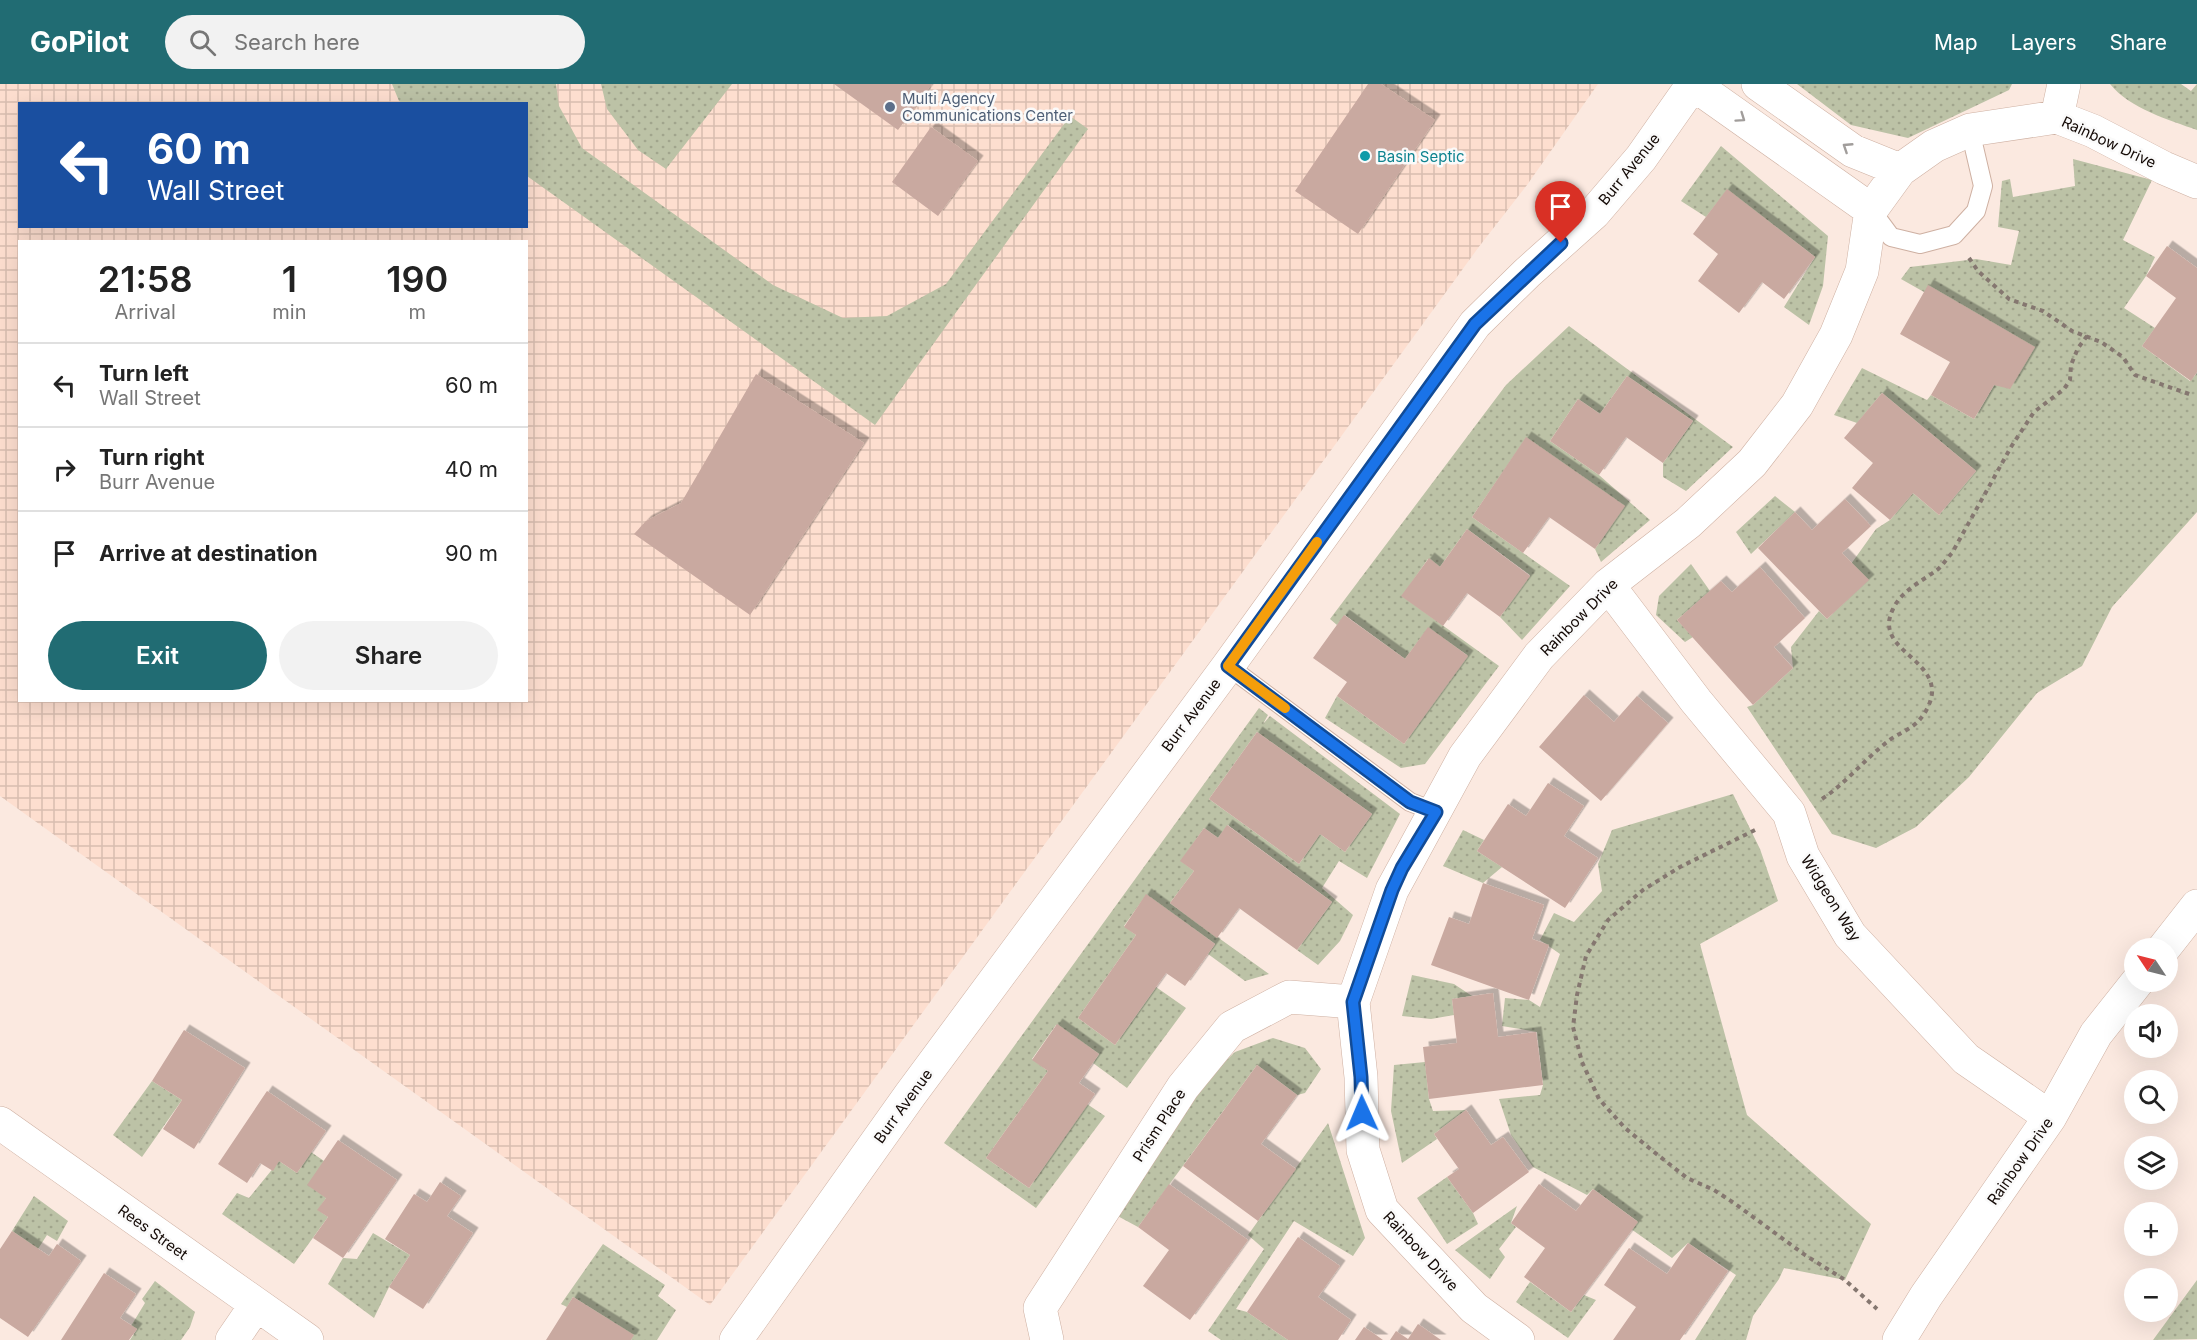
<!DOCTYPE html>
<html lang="en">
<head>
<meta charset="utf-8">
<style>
  body { margin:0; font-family:Inter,sans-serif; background:#f2f2f2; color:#222; height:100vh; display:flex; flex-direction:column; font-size:22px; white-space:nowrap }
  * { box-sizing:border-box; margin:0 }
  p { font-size:20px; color:#767676 }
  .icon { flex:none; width:33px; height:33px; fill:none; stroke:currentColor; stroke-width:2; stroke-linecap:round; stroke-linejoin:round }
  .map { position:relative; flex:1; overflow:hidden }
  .sheet { position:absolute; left:18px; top:156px; width:510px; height:462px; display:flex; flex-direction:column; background:#fff; border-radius:0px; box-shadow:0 6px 24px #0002 }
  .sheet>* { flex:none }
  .top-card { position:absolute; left:18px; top:18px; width:510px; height:126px; border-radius:0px; box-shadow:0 6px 24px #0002; background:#1a4fa0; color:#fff; overflow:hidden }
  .needle { width:39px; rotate:305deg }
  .fabs { position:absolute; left:2124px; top:854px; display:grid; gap:12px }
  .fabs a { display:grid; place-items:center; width:54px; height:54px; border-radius:50%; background:#fff; box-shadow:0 6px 24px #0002; font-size:30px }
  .pin { position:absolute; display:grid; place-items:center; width:51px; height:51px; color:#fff; margin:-62px -26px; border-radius:50% 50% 50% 0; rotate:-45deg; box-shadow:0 0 6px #0007 }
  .pin .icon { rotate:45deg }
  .me { position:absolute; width:66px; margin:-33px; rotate:359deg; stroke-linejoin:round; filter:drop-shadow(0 0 4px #0008) }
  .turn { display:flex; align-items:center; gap:21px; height:126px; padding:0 30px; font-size:27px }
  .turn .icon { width:78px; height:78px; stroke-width:2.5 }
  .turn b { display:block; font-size:42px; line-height:51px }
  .eta { display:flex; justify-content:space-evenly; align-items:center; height:102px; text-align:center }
  .eta b { font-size:36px; font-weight:600; line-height:42px }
  .button { display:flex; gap:12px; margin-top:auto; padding:12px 30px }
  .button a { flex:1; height:69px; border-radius:36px; background:#216c73; color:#fff; font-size:24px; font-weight:600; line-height:69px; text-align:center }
  .button a+a { background:#f2f2f2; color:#222 }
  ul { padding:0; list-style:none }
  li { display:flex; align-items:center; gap:18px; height:84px; padding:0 30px; border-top:2px solid #e0e0e0 }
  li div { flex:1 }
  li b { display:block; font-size:22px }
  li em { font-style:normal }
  header { display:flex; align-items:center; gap:36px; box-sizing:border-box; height:84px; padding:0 30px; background:#216c73; color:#fff }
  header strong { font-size:28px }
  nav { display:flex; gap:33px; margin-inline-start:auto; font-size:21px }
  .search { width:420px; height:54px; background:#f2f2f2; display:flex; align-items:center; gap:15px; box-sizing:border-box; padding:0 21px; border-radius:33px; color:#767676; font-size:22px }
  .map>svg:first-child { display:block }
</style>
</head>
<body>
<header>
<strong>GoPilot</strong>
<div class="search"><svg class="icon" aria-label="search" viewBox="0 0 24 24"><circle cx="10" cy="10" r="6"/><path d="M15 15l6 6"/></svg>Search here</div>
<nav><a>Map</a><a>Layers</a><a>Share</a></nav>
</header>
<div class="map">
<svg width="2197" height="1256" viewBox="0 0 2197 1256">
  <defs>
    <pattern id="industrial-grid" width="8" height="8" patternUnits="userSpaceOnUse" patternTransform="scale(1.5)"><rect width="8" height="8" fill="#fddecf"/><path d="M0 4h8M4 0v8" fill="none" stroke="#d8bdb0"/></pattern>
    <pattern id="grass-dots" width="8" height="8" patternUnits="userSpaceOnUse" patternTransform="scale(1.5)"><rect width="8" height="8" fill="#bcc2a6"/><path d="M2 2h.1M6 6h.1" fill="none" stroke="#a1a58d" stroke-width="1.8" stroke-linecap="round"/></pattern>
    <filter id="shadow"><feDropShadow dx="5.5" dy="-5.5" stdDeviation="0" flood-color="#0004"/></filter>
  </defs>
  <rect width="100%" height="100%" fill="#fbe9e0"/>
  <path fill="url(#industrial-grid)" fill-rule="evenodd" d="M0 0H1598L1527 101 1478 164 710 1221 0 712ZM20 20H526V142H20ZM20 158H526V616H20Z"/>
  <path fill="url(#grass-dots)" fill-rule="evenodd" d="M392 0H556L559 22 582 64 773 201 843 234 887 232 946 200 1070 32 1088 45 875 341 527 92 526 20 402 19 399 17Z
    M601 0H732L666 85 638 66 607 25Z
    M1797 0H2012L2009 6 1908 54 1851 41Z
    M2110 0H2181L2191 7 2197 0V46C2169 36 2129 24 2110 0Z
    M1721 62 1828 152 1823 202 1809 241 1784 223 1815 173 1727 106 1706 133 1681 117Z
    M2073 75 2152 96 2123 156 2155 173 2146 192 2124 224 2155 244 2142 262 2190 297 2197 289V428L2112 523 2082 582 2037 609 1969 693 1916 743 1876 764 1832 750 1747 623 1753 621 1793 584 1791 563 1819 527 1827 535 1868 496 1851 480 1876 445 1890 436 1913 409 1939 431 1976 387 1882 309 1857 339 1834 331 1862 284 1927 316 1931 311 1974 335 1994 301 1924 208 1901 195 1910 183 1976 175 2011 181 2019 147 1998 143 2002 97 2010 95 2013 113 2075 102Z
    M1569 242 1733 363 1686 407 1663 393V379L1693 337 1627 292 1600 330 1578 315 1550 357 1599 391 1650 436 1601 478 1595 465 1624 422 1526 354 1472 433 1570 502 1522 556 1500 533 1530 491 1467 445 1440 483 1428 475 1402 512 1499 582 1425 680 1401 684 1325 634 1337 612 1404 660 1467 571 1428 544 1405 575 1345 531 1337 541 1330 535 1506 301Z
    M1775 412 1795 428 1751 470 1736 448Z
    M1691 480 1710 507 1677 536 1693 553 1685 558 1656 531 1659 512Z
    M1259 624 1268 631 1263 640 1270 632 1400 730 1367 794 1339 777 1322 804 1353 831 1340 857 1318 881 1297 866 1332 818 1228 741 1218 754 1204 744 1181 777 1194 787 1170 819 1269 890 1245 897 1208 870 1215 860 1146 811 1124 842 1136 851 1078 934 1115 961 1156 903 1186 924 1127 1004 1093 979 1099 970 1056 941 1032 975 1048 987 986 1074 1029 1104 1087 1020 1105 1032 1036 1124 944 1059ZM1257 648 1372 730 1345 768 1320 750 1299 780 1209 715Z
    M1733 710 1760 765 1778 817 1700 860 1747 1031 1871 1140 1845 1196 1784 1184 1779 1195 1753 1232 1746 1256H1695L1736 1191 1688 1159 1672 1174 1631 1145 1637 1137 1593 1105 1587 1111 1533 1083 1511 1051 1499 1015 1540 1011 1543 1001 1537 948 1502 942 1505 914 1529 916 1540 923 1560 870 1540 856 1554 829 1574 838 1602 807 1598 780 1612 746Z
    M1463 746 1484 756 1477 767 1502 783 1483 799 1443 782Z
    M1412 891 1454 900 1472 912 1452 915 1454 931 1431 935 1402 932Z
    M1273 954 1305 964 1321 985 1305 1009 1297 1011 1257 981 1138 1143 1112 1129 1209 993 1235 968Z
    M1425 978 1429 1015 1433 1027 1466 1026 1434 1050 1437 1055 1402 1079 1391 1027 1394 981Z
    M152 997 182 1016 142 1073 113 1051Z
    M1328 1039 1365 1154 1353 1172 1294 1137 1236 1225 1247 1228 1288 1256H1221L1208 1247 1264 1165 1248 1151Z
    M311 1068 324 1077 326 1114 318 1126 328 1133 294 1180 222 1130 237 1109 249 1114 279 1077 297 1089Z
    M1447 1093 1473 1129 1478 1140 1447 1160 1417 1114Z
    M34 1112 68 1137 57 1157 47 1151 38 1165 12 1147Z
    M1517 1122 1511 1139 1516 1143 1499 1165 1505 1173 1490 1195 1455 1166Z
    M373 1149 410 1171 389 1203 374 1234 328 1200 343 1174 357 1175Z
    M603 1160 665 1201 658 1212 676 1226 657 1256H631L633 1251 573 1213 567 1223 561 1220Z
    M2197 1196V1255L2153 1256Z
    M155 1197 195 1228 190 1243 181 1256H130L137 1245 131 1242 145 1219 142 1215Z
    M1530 1198 1571 1228 1584 1211 1596 1216 1568 1254 1516 1218Z"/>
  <path fill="#c9a9a0" filter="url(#shadow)" d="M834 0H932L898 46Z
    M1368 0H1381L1435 36 1358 150 1295 107Z
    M931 43 978 77 938 132 892 98Z
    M1727 105 1815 173 1784 215 1762 198 1739 229 1698 197 1718 170 1693 150Z
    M2167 162 2197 184V288L2191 297 2142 262 2176 214 2146 192Z
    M1928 201 2035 263 2010 305 1994 301 1974 335 1931 311 1950 278 1900 250Z
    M756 290 864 359 750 531 634 450 646 437 681 419Z
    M1627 292 1693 337 1663 379 1626 353 1599 391 1550 357 1578 315 1600 330Z
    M1882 309 1976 387 1939 431 1913 409 1890 436 1852 404 1873 379 1844 354Z
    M1526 353 1625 422 1595 465 1549 433 1523 469 1472 433Z
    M1845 415 1871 442 1842 469 1869 496 1827 535 1758 464 1795 428 1812 446Z
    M1467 445 1530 492 1500 533 1467 509 1443 542 1401 512 1429 474 1440 483Z
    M1760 483 1805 534 1774 563 1793 584 1753 621 1677 536 1721 497 1732 508Z
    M1344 531 1405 575 1428 543 1468 572 1404 660 1337 612 1347 598 1313 574Z
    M1584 611 1614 638 1637 612 1668 639 1601 717 1539 663Z
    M1257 648 1372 730 1345 768 1320 750 1299 780 1209 715Z
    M1548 699 1584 722 1564 752 1598 774 1565 824 1477 767 1508 720 1526 732Z
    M1227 741 1332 818 1297 866 1239 824 1217 854 1170 819 1194 787 1180 777 1204 744 1218 754Z
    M1483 799 1544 821 1532 855 1549 861 1529 916 1431 881 1449 833 1469 840Z
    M1146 810 1215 860 1185 902 1166 889 1115 961 1078 934 1136 851 1124 843Z
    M1493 909 1498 953 1536 948 1543 1001 1429 1015 1423 963 1457 959 1452 915Z
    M1057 940 1099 970 1079 999 1095 1010 1029 1104 986 1074 1048 987 1032 976Z
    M184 946 245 984 194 1065 163 1045 182 1016 152 997Z
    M1257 981 1297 1011 1261 1060 1296 1085 1258 1137 1183 1082Z
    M267 1007 326 1047 297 1089 279 1077 273 1087 260 1079 247 1099 218 1080Z
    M1466 1026 1491 1061 1503 1053 1529 1088 1473 1129 1447 1093 1459 1085 1434 1050Z
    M338 1056 397 1096 343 1174 313 1154 328 1133 317 1126 326 1114 307 1101Z
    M440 1098 461 1112 447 1132 473 1149 423 1225 389 1203 410 1171 385 1155 414 1110 427 1118Z
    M1169 1100 1248 1156 1190 1236 1143 1202 1169 1166 1138 1143Z
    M1539 1100 1576 1127 1593 1105 1638 1138 1571 1228 1524 1193 1545 1164 1511 1139Z
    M12 1147 49 1172 57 1160 81 1177 28 1253 0 1234V1165Z
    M1298 1153 1340 1182 1318 1213 1351 1236 1338 1256H1288L1247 1228Z
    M1688 1159 1728 1187 1680 1256H1613L1636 1223 1604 1201 1629 1164 1667 1190Z
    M104 1189 136 1210 120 1234 137 1245 129 1256H61Z
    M573 1213 634 1251 631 1256H546Z
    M1418 1240 1441 1256H1390L1396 1247 1408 1255Z
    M1364 1243 1376 1251 1383 1256H1355Z"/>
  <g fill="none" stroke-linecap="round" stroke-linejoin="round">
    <g stroke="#ceb0a2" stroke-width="20">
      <path id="service" d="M1871 126 1891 153 1920 160 1954 151 1976 127 1983 102 1970 46
        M1228 582 1410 718 1436 728"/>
    </g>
    <g stroke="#ceb0a2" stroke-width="34">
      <path id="minor" d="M1693 0 1871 126
        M1758 0 1853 67 1900 86
        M2057 33 2064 0
        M1608 501 1696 617 1789 729 1803 772 1850 851 1966 975 2050 1033
        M2164 864 2197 822
        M0 1039 307 1256
        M232 1256 256 1221
        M736 1256 910 1011 1228 582 1475 240 1527 189 1594 129 1641 74 1693 0
        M1047 1256 1040 1224 1183 1003 1232 943 1289 913 1353 918
        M1518 1256 1474 1224 1382 1126 1363 1066 1361 993 1353 918 1392 806 1465 672 1539 572 1608 501 1688 439 1752 379 1797 321 1836 251 1862 187 1871 126 1900 86 1934 62 1970 46 2057 33 2093 47 2164 84 2197 98
        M1899 1256 1926 1212 2050 1033 2096 950 2138 897"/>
    </g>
    <path stroke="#857770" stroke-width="4" stroke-dasharray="4.5 4.5" stroke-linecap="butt" d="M1969 174 1978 187 2009 215 2043 227 2072 247 2101 258 2123 273 2135 291 2192 311
      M1822 715C1846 699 1864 676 1887 658 1898 649 1913 645 1921 634 1927 627 1933 614 1932 605 1929 572 1874 563 1893 525 1901 507 1922 497 1937 486 1943 481 1947 474 1952 469L2011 363 2034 328 2064 305 2070 296 2071 281 2078 264 2087 252
      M1755 746 1680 783 1643 806 1608 836 1586 872 1577 911 1573 943 1582 978 1599 1015 1625 1044 1654 1068 1687 1094 1714 1106 1734 1119 1805 1171 1845 1196 1877 1225"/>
    <use href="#service" stroke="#fff" stroke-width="18"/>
    <use href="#minor" stroke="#fff" stroke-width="33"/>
  </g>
  <defs><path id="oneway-chevron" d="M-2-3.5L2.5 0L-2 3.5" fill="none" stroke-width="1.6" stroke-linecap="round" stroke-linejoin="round" transform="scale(1.5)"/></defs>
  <g stroke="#a19d9b">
    <use href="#oneway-chevron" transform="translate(1741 34) rotate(35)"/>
    <use href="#oneway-chevron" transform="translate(1847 63) rotate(-147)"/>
  </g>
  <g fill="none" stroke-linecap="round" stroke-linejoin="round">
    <g stroke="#114b97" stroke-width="15">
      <path id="route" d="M1362 1029 1361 993 1353 918 1392 806 1402 784 1436 728 1410 718 1228 582 1475 240 1561 159"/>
    </g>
    <use href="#route" stroke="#1a73e8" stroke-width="10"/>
    <path stroke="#f59e0b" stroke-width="10" d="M1285 624 1228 582 1317 458"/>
  </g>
  <circle fill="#5c6f8a" stroke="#fafafa" stroke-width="2" cx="890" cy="23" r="6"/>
  <circle fill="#0f9aa8" stroke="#fafafa" stroke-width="2" cx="1365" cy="72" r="6"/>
  <g text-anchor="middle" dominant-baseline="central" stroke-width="5" stroke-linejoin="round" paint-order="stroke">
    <g font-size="15" fill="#4e5e75" stroke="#fafafa" text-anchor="start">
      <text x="902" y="14">Multi Agency<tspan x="902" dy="17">Communications Center</tspan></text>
    </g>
    <g font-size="15" fill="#130905" stroke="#fafafa">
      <text transform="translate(2109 58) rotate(25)">Rainbow Drive</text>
      <text transform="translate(1629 85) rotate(-51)">Burr Avenue</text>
      <text transform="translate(1579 533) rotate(-45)">Rainbow Drive</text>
      <text transform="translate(1191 631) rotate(-53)">Burr Avenue</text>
      <text transform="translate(1831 814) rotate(58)">Widgeon Way</text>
      <text transform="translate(903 1022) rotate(-54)">Burr Avenue</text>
      <text transform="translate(1159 1041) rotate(-57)">Prism Place</text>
      <text transform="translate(2020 1077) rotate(-55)">Rainbow Drive</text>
      <text transform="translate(153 1148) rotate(36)">Rees Street</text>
      <text transform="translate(1421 1167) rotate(47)">Rainbow Drive</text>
    </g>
    <g font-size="15" fill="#0d838f" stroke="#fafafa" text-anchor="start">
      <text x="1377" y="72">Basin Septic</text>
    </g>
  </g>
</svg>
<div class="fabs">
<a><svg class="needle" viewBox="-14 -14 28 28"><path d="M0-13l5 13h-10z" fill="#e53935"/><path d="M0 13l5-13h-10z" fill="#767676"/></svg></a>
<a><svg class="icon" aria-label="sound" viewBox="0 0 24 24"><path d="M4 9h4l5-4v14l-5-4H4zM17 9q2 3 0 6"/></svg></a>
<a><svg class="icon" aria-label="search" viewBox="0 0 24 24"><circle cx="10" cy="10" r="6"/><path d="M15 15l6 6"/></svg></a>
<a><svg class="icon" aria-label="layers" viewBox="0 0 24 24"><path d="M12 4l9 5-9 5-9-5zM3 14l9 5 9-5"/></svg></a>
<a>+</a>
<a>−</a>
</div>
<div class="pin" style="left:1561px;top:159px;background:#d93025"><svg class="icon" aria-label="arrive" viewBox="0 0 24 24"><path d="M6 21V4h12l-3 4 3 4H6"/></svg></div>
<svg class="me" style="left:1362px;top:1029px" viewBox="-20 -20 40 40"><path d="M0-17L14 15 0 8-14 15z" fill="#1a73e8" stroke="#fff" stroke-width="4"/></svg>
<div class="top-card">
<div class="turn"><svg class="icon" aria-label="left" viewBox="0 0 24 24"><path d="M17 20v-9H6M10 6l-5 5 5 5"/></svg><div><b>60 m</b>Wall Street</div></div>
</div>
<section class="sheet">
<div class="eta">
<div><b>21:58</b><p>Arrival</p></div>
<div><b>1</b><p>min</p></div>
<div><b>190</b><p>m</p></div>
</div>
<ul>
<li><svg class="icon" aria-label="left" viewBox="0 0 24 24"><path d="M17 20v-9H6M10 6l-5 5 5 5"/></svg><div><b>Turn left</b><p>Wall Street</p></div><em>60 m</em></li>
<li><svg class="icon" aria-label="right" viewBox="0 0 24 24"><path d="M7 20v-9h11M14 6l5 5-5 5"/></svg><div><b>Turn right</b><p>Burr Avenue</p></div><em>40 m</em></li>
<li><svg class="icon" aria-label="arrive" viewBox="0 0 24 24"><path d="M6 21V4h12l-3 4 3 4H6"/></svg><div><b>Arrive at destination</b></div><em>90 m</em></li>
</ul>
<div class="button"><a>Exit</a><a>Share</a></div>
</section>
</div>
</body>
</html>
